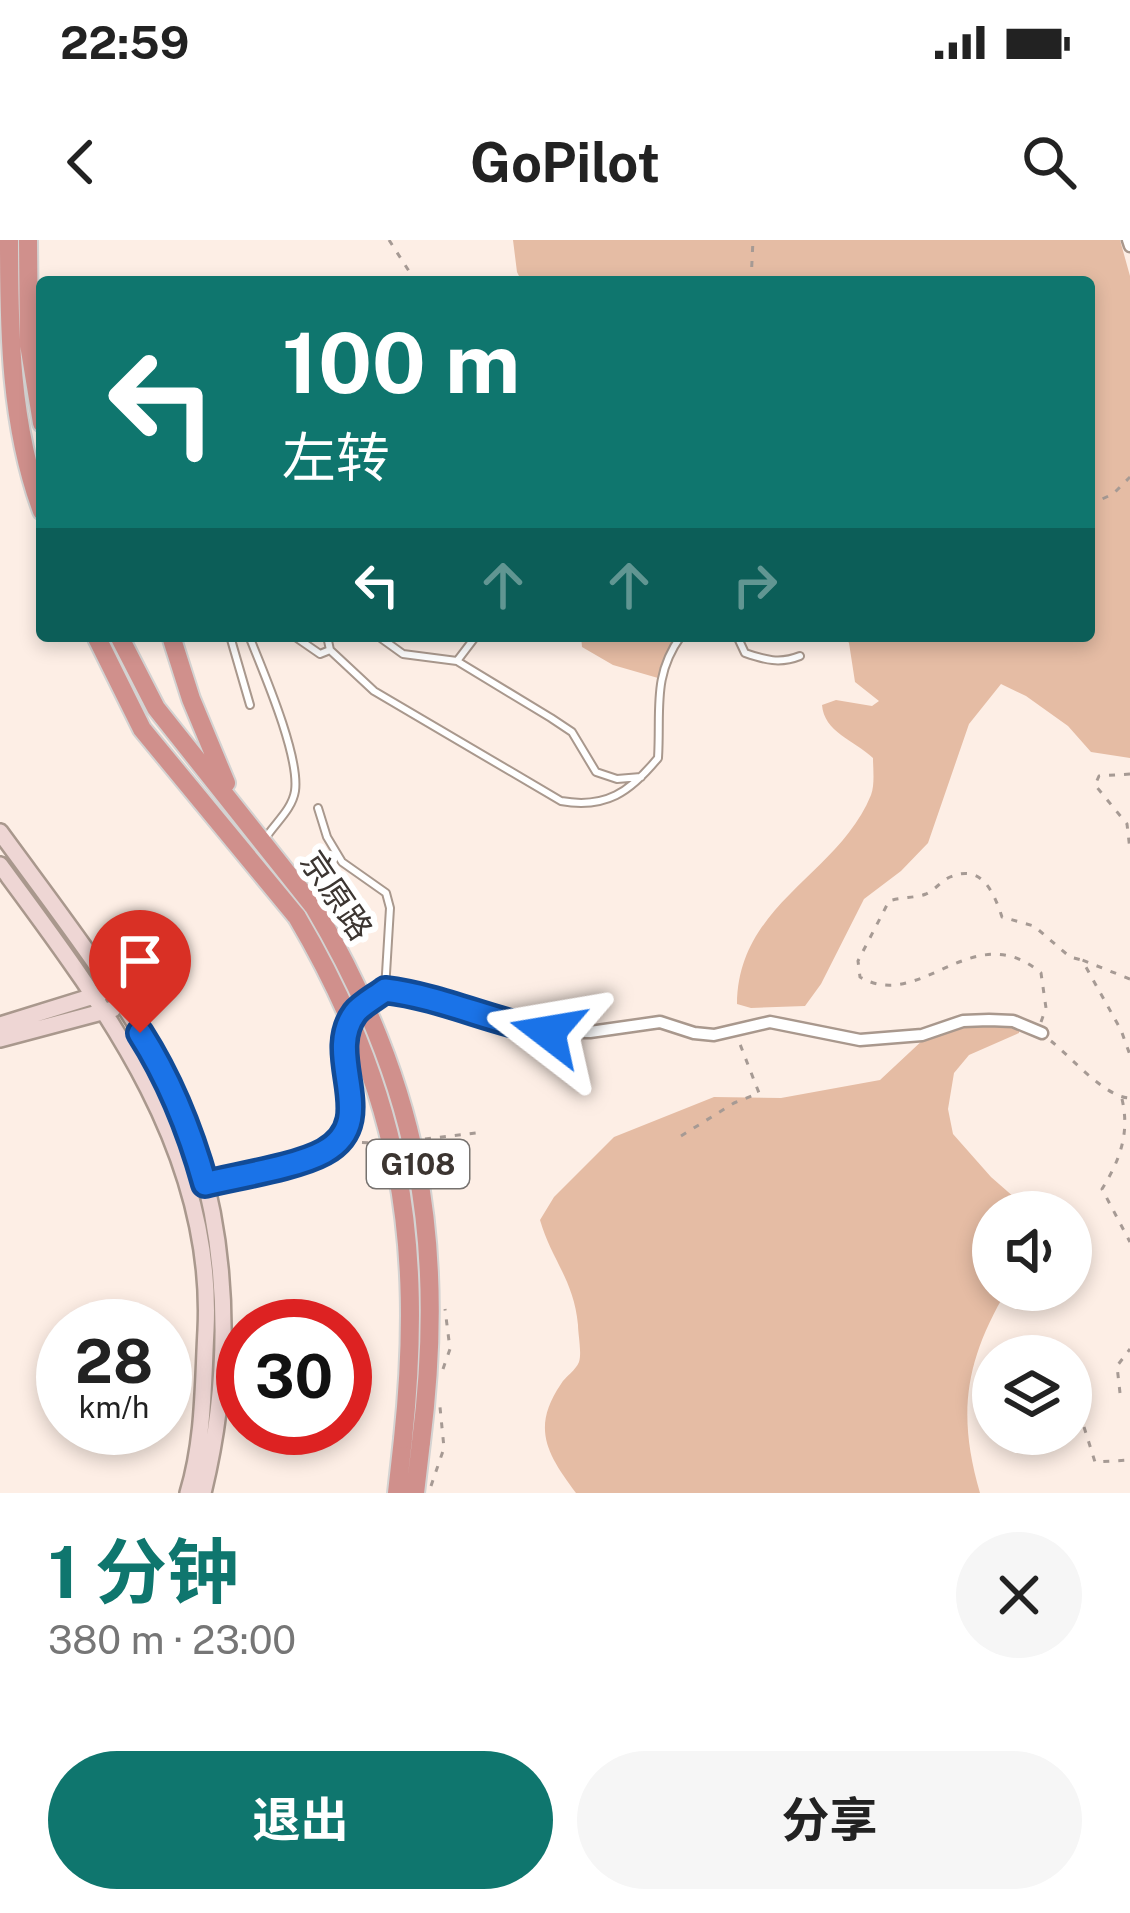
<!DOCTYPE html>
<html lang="zh">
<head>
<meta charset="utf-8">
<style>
  body { margin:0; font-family:"Public Sans","Noto Sans SC",sans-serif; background:#f6f6f6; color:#222; height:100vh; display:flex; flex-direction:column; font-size:45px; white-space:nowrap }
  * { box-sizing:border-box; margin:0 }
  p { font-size:39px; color:#767676 }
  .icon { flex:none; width:66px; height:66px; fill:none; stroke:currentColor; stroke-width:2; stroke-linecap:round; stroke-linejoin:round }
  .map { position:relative; height:1253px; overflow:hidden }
  .details { display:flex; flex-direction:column; background:#fff; flex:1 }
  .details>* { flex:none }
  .hud { position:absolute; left:36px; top:36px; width:1059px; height:366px; border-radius:12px; box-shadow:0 6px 18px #0003; background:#0f766e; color:#fff; overflow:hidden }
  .tools { position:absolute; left:972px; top:951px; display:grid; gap:24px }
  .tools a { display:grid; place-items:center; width:120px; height:120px; border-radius:50%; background:#fff; box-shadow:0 6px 18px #0003; font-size:60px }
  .speed { position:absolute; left:36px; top:1059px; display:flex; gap:24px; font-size:60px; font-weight:700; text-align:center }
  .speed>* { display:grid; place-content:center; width:156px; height:156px; border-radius:50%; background:#fff; box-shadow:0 6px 18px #0003; line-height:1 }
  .speed small { font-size:30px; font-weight:400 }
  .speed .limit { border:18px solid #d22; background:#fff; color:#111 }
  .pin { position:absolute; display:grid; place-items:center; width:102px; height:102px; color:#fff; margin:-123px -51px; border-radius:50% 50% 50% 0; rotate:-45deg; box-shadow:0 0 12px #0007 }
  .pin .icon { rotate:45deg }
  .me { position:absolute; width:132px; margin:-66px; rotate:284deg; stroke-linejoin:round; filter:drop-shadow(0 0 9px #0008) }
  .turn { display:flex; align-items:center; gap:42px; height:252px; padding:0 48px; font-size:54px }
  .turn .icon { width:156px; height:156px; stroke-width:2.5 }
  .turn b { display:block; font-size:84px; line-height:102px }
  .lanes { display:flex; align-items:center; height:114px; padding:0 48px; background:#0003; justify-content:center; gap:60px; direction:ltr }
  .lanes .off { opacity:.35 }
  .round { display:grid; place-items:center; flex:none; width:126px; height:126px; border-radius:63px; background:#f6f6f6 }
  .headline { display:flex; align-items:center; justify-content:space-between; height:204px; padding:0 48px }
  h1 { font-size:72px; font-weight:700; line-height:90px; color:#0f766e }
  .cta { display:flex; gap:24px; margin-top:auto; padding:24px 48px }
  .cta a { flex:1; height:138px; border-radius:72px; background:#0f766e; color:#fff; font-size:48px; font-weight:700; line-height:138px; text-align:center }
  .cta a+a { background:#f6f6f6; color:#222 }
  .status { display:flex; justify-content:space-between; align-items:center; height:84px; padding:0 60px; background:#fff; direction:ltr }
  .status svg { height:33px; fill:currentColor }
  header { display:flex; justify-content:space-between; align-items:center; height:156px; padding:0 48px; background:#fff; font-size:54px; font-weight:700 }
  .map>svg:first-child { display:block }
</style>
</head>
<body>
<div class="status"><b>22:59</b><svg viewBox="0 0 49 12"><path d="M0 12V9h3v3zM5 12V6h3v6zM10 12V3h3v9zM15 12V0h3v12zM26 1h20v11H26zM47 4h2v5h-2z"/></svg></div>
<header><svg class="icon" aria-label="back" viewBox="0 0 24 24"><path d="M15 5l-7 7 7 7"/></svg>GoPilot<svg class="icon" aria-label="search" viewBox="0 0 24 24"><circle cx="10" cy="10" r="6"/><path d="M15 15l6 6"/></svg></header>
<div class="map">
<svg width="1130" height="1253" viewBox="0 0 1130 1253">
  <rect width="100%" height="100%" fill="#fdeee5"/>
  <path fill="#e5bca4" d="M513 0H1120L1130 36V518L1091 512 1068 486 1026 456 1001 444 969 484 928 603 901 631 864 659 821 744 805 766 751 768 737 764C738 663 838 636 871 555 875 544 873 529 873 518 854 500 824 492 822 465L836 460 872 466 879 461 855 442 849 403 844 396H1089V42H522L517 32Z
    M581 396H678L669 426 658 438 613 425 582 407Z
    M968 774H1006L1019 779V793L969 815 954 833 948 869 953 894 991 937 1015 958 1051 963 1059 972H993V1050H1007C965 1121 957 1174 980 1253H576C547 1214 531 1188 561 1144 565 1137 576 1130 579 1122 582 1113 578 1094 578 1085 574 1040 551 1019 540 980L554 957 614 897 714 857 781 858 880 840 925 798Z"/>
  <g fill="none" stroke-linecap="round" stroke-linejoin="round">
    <g stroke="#a9988d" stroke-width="10">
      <path id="service" d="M230 396 250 465
        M249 396C263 431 300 516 295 551 292 570 274 584 265 599
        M294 396 320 414 330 410 374 451 561 561C606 569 630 552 658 518 661 470 652 436 681 396
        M327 396 330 410
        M378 396 403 414 457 421 551 478 572 492 596 532 617 539 641 537
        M737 396 745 413C765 420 780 424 800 416
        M457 421 476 396
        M318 568 327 597 342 622 386 653 390 668 385 750"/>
    </g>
    <g stroke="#a9988d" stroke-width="15">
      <path id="minor" d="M1128 0 1130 6
        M361 768 385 750 419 754 467 768 506 785 548 792H590L660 782 694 793 714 795 770 782 860 800 922 795 963 781 989 780 1013 781 1042 793
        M201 944C241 935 355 923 353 868 351 838 340 813 351 783"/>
    </g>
    <g stroke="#a9988d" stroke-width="20">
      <path id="secondary" d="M0 592C54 666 110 738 156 818 230 947 238 1111 203 1253
        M0 625C102 763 215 910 206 1090 203 1145 204 1200 188 1253
        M0 785 100 754
        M0 799 113 769"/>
    </g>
    <g stroke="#d4d3d2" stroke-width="22">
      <path id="trunk" d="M9 0C9 91 10 185 42 271
        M28 0 29 104 42 183
        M96 396 142 489 297 677
        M119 396 156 468 314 667
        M171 396 191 459 226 543
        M397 1253 403 1199
        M415 1253 421 1202"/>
    </g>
    <path stroke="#a69a94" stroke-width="3" stroke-dasharray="6 9" stroke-linecap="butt" d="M389 0 416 42
      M751 42 753 0
      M1089 265 1113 254 1130 237
      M1130 534 1099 536 1095 545 1127 584 1130 610
      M1130 739 1082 720 1121 790 1130 815
      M1041 782 1046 768 1041 733C973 675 921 773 860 737L858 721 889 661C901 657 916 658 926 654 935 650 941 641 950 637 982 623 994 653 1002 677L1034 686 1070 717 1082 720
      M1051 801C1071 817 1106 858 1130 858
      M1122 859C1130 893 1120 920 1102 949L1130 1002
      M681 896 734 863 759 853 738 799
      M425 899 484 892
      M347 902 373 903
      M443 1129 450 1109 445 1069
      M1120 1153 1117 1126 1130 1109
      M1084 1187 1095 1222 1130 1220
      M431 1246 444 1208 440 1167"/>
    <use href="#service" stroke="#fff" stroke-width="6"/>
    <use href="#minor" stroke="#fff" stroke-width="10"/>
    <use href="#secondary" stroke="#eed6d4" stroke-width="15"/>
    <use href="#trunk" stroke="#d0908c" stroke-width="18"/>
    <g stroke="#d4d3d2" stroke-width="22" stroke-linecap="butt">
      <path id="trunk-bridge" d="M314 667C418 843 447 999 421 1202
        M297 677C400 852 424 999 403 1199"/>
    </g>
    <use href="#trunk-bridge" stroke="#d0908c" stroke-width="18"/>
  </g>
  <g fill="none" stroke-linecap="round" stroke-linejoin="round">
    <g stroke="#114b97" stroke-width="30">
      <path id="route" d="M140 793C170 840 190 890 205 944 237 936 297 927 324 912 382 880 322 817 355 773 361 765 376 757 385 750 442 757 492 782 548 792"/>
    </g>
    <use href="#route" stroke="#1a73e8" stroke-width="21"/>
  </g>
  <g text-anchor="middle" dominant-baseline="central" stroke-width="12" stroke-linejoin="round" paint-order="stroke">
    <rect fill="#fff" stroke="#76726f" stroke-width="3" x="367" y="900" width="102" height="48" rx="9"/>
    <g font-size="30" font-weight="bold" fill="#3c3531">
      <text x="418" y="924">G108</text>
    </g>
    <g font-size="33" fill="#3c3531" stroke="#fff">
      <text transform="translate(337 655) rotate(56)">京原路</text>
    </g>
  </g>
</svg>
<div class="tools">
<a><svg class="icon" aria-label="sound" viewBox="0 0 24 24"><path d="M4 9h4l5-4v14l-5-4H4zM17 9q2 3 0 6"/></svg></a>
<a><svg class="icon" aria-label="layers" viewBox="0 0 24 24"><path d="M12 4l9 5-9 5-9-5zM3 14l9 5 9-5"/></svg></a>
</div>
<div class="speed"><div>28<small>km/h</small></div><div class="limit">30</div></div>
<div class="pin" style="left:140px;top:793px;background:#d93025"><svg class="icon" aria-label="arrive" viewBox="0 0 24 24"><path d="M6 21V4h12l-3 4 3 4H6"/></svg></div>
<svg class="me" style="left:548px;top:792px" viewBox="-20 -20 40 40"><path d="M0-17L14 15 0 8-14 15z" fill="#1a73e8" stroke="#fff" stroke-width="4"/></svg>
<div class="hud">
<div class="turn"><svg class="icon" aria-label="left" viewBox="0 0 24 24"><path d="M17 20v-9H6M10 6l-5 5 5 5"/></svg><div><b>100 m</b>左转</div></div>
<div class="lanes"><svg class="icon" aria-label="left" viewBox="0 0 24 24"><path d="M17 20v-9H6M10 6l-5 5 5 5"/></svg><svg class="icon off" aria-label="ahead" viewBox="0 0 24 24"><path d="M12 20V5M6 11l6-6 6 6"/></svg><svg class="icon off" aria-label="ahead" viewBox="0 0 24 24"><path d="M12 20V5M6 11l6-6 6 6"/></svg><svg class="icon off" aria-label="right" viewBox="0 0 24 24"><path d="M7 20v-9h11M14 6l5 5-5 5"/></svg></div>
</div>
</div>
<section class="details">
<div class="headline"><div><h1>1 分钟</h1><p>380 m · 23:00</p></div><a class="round"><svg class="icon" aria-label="close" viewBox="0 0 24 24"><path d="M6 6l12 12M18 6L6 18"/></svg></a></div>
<div class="cta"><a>退出</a><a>分享</a></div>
</section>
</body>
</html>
